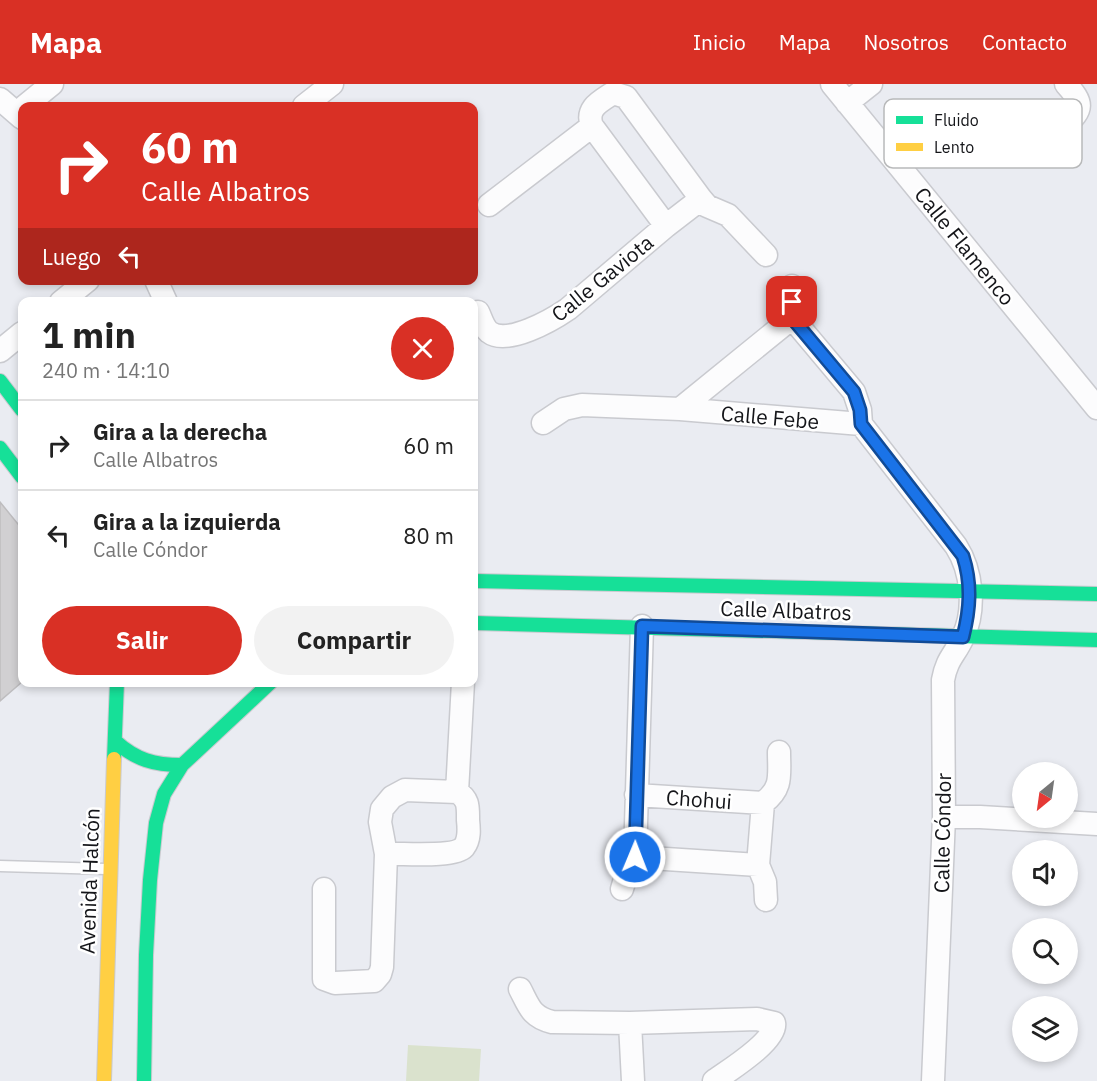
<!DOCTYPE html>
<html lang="es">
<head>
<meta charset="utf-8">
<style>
  body { margin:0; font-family:"IBM Plex Sans",sans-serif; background:#f2f2f2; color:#222; height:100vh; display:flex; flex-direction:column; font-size:22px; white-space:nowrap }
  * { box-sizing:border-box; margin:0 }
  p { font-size:20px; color:#767676 }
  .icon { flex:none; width:33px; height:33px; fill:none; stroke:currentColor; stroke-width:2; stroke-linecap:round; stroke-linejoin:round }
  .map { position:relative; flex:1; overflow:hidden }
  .side { position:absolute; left:18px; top:213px; width:460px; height:390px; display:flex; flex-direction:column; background:#fff; border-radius:12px; box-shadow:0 3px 9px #0003 }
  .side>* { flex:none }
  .hud { position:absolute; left:18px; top:18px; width:460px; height:183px; border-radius:12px; box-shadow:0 3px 9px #0003; background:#d93025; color:#fff; overflow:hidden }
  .needle { width:39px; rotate:209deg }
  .buttons { position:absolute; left:1012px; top:678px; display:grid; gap:12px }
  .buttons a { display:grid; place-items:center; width:66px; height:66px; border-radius:50%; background:#fff; box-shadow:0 3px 9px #0003; font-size:30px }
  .pin { position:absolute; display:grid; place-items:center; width:51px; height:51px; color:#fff; margin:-26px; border-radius:12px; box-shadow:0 3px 9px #0006 }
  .me { position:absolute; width:66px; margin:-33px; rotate:1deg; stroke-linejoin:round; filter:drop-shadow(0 0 4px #0008) }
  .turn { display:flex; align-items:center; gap:21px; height:126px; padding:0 24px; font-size:27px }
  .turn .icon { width:78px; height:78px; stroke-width:2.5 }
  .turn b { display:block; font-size:42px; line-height:51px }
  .then { display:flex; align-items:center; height:57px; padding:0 24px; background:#0003; gap:12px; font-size:22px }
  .round { display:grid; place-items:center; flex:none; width:63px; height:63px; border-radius:32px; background:#f2f2f2 }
  .overview { display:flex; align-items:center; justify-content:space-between; height:102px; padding:0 24px }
  h1 { font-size:36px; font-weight:700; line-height:45px }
  .button { display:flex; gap:12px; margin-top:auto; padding:12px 24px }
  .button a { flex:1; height:69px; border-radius:36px; background:#d93025; color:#fff; font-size:24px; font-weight:700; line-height:69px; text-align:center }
  .button a+a { background:#f2f2f2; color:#222 }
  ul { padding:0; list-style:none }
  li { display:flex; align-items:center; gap:18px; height:90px; padding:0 24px; border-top:2px solid #e0e0e0 }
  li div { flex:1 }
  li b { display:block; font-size:22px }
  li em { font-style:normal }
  header { display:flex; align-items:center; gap:36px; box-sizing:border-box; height:84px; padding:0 30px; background:#d93025; color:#fff }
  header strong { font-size:28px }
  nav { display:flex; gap:33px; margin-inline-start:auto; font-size:21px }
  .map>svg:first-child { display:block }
</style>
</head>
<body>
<header>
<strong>Mapa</strong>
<nav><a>Inicio</a><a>Mapa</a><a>Nosotros</a><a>Contacto</a></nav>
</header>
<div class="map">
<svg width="1097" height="997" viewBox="0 0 1097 997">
  <rect width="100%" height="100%" fill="#eaecf2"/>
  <path fill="#dae2cd" d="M408 961 481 965 479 997H406Z"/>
  <path fill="#d1d0d2" stroke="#bebdbf" stroke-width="1.5" d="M0 418 22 445V598L0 617Z"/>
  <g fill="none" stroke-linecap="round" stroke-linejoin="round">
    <g stroke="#c9cacf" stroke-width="13">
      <path id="lane" d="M0 782 106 785"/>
    </g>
    <g stroke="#c9cacf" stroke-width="25">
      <path id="street" d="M832 0 1097 324
        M0 15 22 34
        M847 19 871 0
        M25 22 52 0
        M304 22 332 0
        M1064 42C1084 25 1083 19 1066 0
        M489 121 592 42
        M666 142 592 42C585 24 601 17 613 9L626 13 701 115 707 122 728 131 766 171
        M156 196 166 218
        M792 202V234L854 308 860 326 861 340 956 462C972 487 976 525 963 553 955 571 947 574 943 596L944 733 933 997
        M61 218 88 196
        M478 228C481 234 483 243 489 248 507 262 552 236 568 225L666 142 701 115
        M0 267 22 249
        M680 325 792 234
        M543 339 564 325 582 321 680 325 861 340
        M636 711 763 719
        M944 733H980L1097 740
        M386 770C401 769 454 774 464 763 470 755 469 745 468 736 468 723 469 715 457 708L463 598
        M635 773 758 781
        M324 805V895L335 899 374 897 380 890 382 883 386 770 380 738 382 725 392 713 405 706 457 708
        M622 805 627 788 635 773 642 542
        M766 816 765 798 758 781 763 719C783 704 779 691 779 668
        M520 905C529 922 531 933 552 938L630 939 757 935 774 939C778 956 728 987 714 997
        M630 939 633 997"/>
    </g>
    <g stroke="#c9cacf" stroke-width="16">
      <path id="fast" d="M0 297 22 326
        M0 364 22 393
        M474 497 1097 510
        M474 539 1097 556
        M115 657C136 676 154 681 182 681
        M114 675 117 598
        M144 997 146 871 150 796 156 739 164 710 182 681 271 598"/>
    </g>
    <g stroke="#c9cacf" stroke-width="16">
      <path id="slow" d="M104 997 114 675"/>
    </g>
    <use href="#lane" stroke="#fcfcfd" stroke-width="10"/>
    <use href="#street" stroke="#fcfcfd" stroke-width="22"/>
    <use href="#fast" stroke="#16e098" stroke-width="14"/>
    <use href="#slow" stroke="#ffcf43" stroke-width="14"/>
  </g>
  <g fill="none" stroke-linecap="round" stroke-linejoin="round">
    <g stroke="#114b97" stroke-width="15">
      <path id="route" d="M635 773 642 542 963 553C970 525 972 500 963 472L861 340 860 326 854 308 792 234V218"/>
    </g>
    <use href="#route" stroke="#1a73e8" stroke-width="10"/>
  </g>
  <g text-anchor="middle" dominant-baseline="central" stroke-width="5" stroke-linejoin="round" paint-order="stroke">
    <g font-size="21" fill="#141519" stroke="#fff">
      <text transform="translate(965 162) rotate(51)">Calle Flamenco</text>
      <text transform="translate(602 194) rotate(-39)">Calle Gaviota</text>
      <text transform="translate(770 333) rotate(5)">Calle Febe</text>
      <text transform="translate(786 526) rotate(2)">Calle Albatros</text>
      <text transform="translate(699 715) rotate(4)">Chohui</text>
      <text transform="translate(942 749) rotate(-89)">Calle Cóndor</text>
      <text transform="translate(89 797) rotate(-88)">Avenida Halcón</text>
    </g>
  </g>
  <rect x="884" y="15" width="198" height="69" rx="9" fill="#fff" stroke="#b8b9ba" stroke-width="1.5"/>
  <rect x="896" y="32" width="27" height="8" fill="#16e098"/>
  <rect x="896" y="59" width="27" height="8" fill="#ffcf43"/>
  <g font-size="16" fill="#141519">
    <text x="934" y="42">Fluido</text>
    <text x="934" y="69">Lento</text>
  </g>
</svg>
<div class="buttons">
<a><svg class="needle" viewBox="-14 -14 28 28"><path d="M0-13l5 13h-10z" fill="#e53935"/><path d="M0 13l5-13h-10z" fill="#767676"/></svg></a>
<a><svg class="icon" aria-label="sound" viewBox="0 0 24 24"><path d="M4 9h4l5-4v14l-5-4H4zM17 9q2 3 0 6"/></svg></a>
<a><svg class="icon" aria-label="search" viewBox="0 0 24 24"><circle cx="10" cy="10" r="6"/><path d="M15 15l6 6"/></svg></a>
<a><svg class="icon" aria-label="layers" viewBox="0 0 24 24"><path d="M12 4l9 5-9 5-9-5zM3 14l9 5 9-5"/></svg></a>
</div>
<div class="pin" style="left:792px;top:218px;background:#d93025"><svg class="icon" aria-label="arrive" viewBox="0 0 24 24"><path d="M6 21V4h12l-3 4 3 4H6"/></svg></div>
<svg class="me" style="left:635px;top:773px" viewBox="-20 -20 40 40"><circle r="17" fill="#1a73e8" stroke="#fff" stroke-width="3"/><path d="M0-11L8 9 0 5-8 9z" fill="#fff"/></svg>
<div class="hud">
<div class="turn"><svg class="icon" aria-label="right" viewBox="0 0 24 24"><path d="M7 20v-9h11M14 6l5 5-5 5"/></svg><div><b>60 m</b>Calle Albatros</div></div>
<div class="then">Luego<svg class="icon" aria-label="left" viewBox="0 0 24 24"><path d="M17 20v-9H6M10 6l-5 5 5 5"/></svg></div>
</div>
<section class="side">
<div class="overview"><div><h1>1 min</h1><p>240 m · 14:10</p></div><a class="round" style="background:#d93025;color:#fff"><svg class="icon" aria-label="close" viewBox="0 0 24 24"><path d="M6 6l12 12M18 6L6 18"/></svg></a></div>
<ul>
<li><svg class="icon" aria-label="right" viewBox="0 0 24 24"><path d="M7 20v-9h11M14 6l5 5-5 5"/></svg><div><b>Gira a la derecha</b><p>Calle Albatros</p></div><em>60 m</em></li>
<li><svg class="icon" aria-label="left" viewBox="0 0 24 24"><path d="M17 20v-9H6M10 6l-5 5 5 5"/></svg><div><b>Gira a la izquierda</b><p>Calle Cóndor</p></div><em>80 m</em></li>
</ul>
<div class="button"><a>Salir</a><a>Compartir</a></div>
</section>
</div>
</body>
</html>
